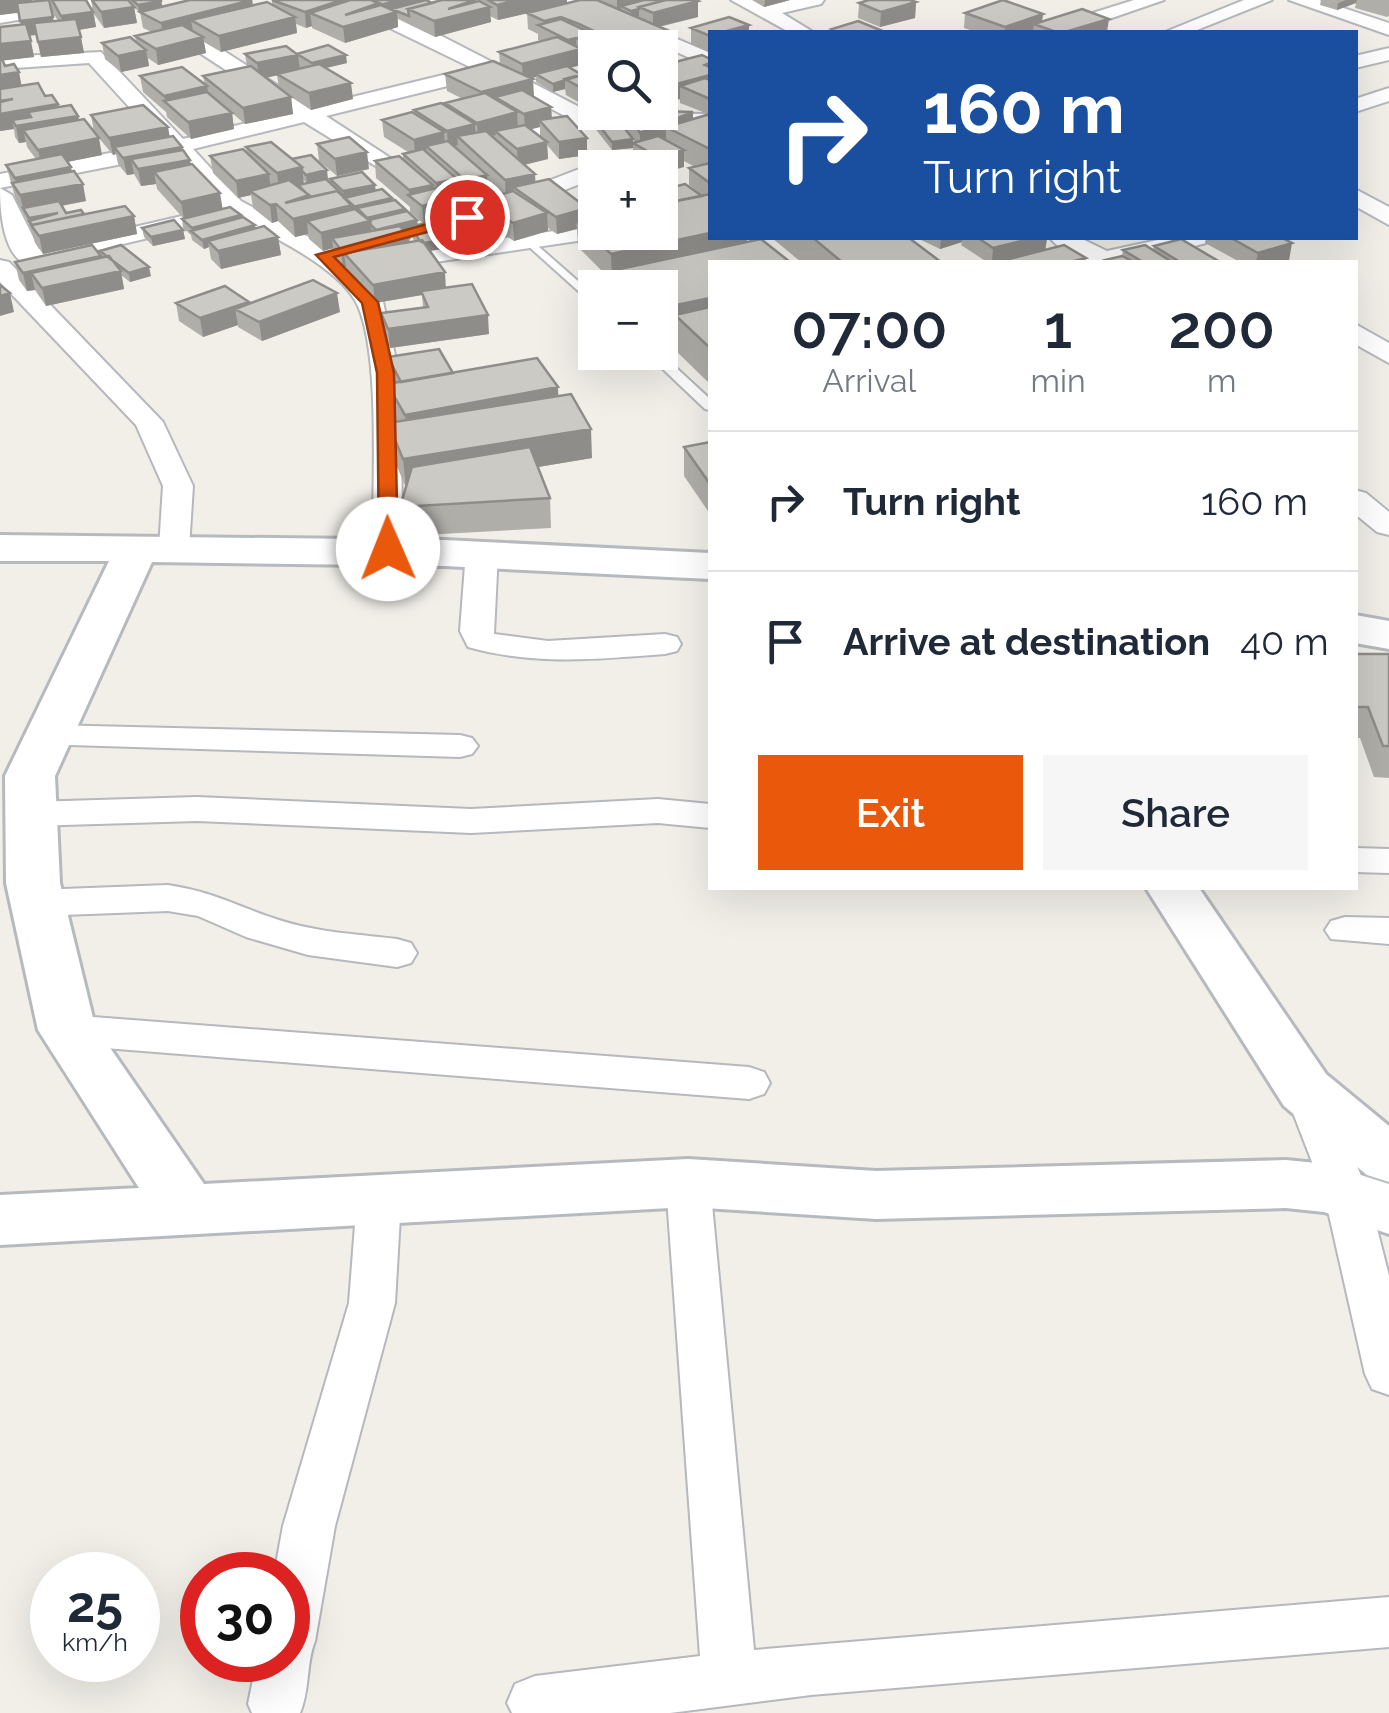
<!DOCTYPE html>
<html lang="en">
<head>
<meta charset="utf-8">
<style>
  body { margin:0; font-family:Raleway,sans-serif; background:#f6f6f7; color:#1f2937; height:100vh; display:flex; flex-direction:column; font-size:38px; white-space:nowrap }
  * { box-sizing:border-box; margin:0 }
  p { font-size:32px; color:#747a83 }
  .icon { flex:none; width:55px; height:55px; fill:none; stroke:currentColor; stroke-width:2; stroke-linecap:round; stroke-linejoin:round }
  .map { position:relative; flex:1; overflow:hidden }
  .panel { position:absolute; left:708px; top:260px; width:650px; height:630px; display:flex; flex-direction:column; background:#fff; border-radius:0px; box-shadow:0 10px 40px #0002 }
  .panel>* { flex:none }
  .top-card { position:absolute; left:708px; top:30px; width:650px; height:210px; border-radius:0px; box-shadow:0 10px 40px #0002; background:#1a4fa0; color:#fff; overflow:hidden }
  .buttons { position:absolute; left:578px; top:30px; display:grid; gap:20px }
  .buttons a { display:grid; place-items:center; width:100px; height:100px; border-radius:0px; background:#fff; box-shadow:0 10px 40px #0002; font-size:50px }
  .speed { position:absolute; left:30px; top:1552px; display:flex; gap:20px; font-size:50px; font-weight:700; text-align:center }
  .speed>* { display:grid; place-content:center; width:130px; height:130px; border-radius:50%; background:#fff; box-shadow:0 10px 40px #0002; line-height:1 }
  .speed small { font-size:25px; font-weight:400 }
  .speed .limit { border:15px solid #d22; background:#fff; color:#111 }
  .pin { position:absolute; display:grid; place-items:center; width:85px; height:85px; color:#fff; margin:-42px; border:5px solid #fff; border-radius:50%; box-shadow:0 2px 10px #0007 }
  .me { position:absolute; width:110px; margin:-55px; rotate:359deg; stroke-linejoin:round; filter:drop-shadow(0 0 8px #0008) }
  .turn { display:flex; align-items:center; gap:35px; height:210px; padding:0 50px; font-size:45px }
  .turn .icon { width:130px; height:130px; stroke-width:2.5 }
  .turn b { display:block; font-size:70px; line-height:85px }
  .eta { display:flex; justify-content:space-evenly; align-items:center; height:170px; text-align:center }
  .eta b { font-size:60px; font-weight:600; line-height:70px }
  .cta { display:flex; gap:20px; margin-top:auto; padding:20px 50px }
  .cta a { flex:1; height:115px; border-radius:0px; background:#ea580c; color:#fff; font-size:40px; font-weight:600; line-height:115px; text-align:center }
  .cta a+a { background:#f6f6f7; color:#1f2937 }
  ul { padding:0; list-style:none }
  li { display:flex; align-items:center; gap:30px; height:140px; padding:0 50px; border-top:2px solid #e0e1e3 }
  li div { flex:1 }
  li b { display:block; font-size:38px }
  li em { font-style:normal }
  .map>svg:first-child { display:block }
</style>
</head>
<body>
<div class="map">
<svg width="1389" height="1713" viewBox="0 0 1389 1713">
  <rect width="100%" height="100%" fill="#f1efe8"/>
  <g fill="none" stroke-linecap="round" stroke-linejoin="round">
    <g stroke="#b5b8bc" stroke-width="4">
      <path id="lane" d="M530 239 595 296V306L526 244 524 242Z
        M645 352H659L710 399V410L705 409Z"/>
    </g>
    <g stroke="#b5b8bc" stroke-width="4">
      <path id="street" d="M66 0H111L101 6 0 23V11Z
        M332 0H359L422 26 591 113 710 114V128L587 126 485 149 477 147 474 142 477 137 567 117 488 76 326 116 395 161 398 166 387 173 304 122 193 149 241 201 333 250 383 302 399 373 403 549 399 556H377L373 549C372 487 381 359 358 306 341 268 271 236 236 217L31 266C3 260 0 211 0 188L12 195 39 249 221 207 173 154 0 188V174L162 143 89 63 0 69V57L101 52 183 139 290 112 183 42 151 46V38L193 31 311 107 472 68Z
        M560 0H586L710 53V67Z
        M731 0H756L767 6 790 0H824L821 4 782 13 813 32H789Z
        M1134 0H1164L1071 32H1042L1045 28Z
        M1244 0H1272L1192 32H1165Z
        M1289 0H1319L1389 23V35Z
        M1389 48V60L1355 68V56Z
        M1389 88V101L1355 112V99Z
        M595 163 605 168H595V178L517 209 509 211 497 204 501 199Z
        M1355 189 1389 207V225L1355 206Z
        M595 225V232H607L604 237 382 270 370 263 382 256Z
        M1050 238H1080L1107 251 1167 238H1209L1206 243C1158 255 1088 283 1050 238Z
        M0 260 9 262 163 422 193 486 189 548 185 555H163L159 548 163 486 136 425 0 282Z
        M1355 324 1389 343V363L1355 344Z
        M1355 490 1366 493 1389 512V535L1377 532 1355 514Z
        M482 543 493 545 498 552 494 634 548 641 665 634 677 637 681 644 677 651 665 654C597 659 535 666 468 647L460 631 466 552 471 545Z
        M49 725 460 735 472 738 478 746 472 754 460 757 37 744 32 736 37 728Z
        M197 797 471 809 658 799 710 804V828L658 823 471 833 197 821 31 826 18 822 13 814 18 806 31 802Z
        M1355 848 1389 849V873L1355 872Z
        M168 885C213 892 232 904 273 918 312 932 356 934 397 939L411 943 417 953 411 963 397 967 308 955 246 937 198 916 168 911 37 916 23 912 18 903 23 894 37 890Z
        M1345 917 1389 918V944L1331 939 1325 930 1331 921Z
        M67 1015 749 1067 764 1072 770 1083 764 1094 749 1099 67 1045 52 1040 46 1030 52 1020Z
        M1306 1076 1321 1081 1327 1092 1368 1193 1389 1276V1395L1372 1389 1365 1374 1324 1193 1285 1092 1291 1081Z
        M688 1166 704 1171 710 1183 754 1650 1389 1597V1647L811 1695 670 1713H512L507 1703 515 1684 535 1676 700 1656 666 1183 672 1171Z
        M379 1181 395 1187 401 1199 395 1303 335 1526 315 1641C306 1663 310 1690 300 1713H252L248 1704 257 1660H288V1575H274L283 1526 349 1303 357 1199 363 1187Z"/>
    </g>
    <g stroke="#b6babf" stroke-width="6">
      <path id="secondary" d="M0 535 444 540 710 553V579L444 566 152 562 55 776 60 883 95 1026 204 1184 688 1159 876 1171 1286 1160 1326 1164 1389 1184V1234L1324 1212 1286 1208 876 1219 688 1207 0 1245V1195L139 1188 38 1030 6 883 5 776 109 561H0Z
        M1355 615 1389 621V649L1355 643Z
        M1146 888H1199L1326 1074 1389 1126V1182L1367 1175 1284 1106Z"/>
    </g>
    <use href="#lane" fill="#fff" fill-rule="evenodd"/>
    <use href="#street" fill="#fff" fill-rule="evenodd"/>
    <use href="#secondary" fill="#fff" fill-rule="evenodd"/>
  </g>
  <path fill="#afaea9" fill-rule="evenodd" d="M0 0 32 2 54 21H58L52 11 50 0H86L93 11 91 0H161L162 7 252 0 253 5H272V0H428H426L432 3 476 0 477 2H480V0H567V3L580 0H695L698 17 659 27 674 33V49L660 53V48H595V61L581 55V65L569 68 582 75 595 71V103L585 106 566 95 565 89 553 92 536 82V77L531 78 534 96H532L551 107 552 118 587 155 559 159 547 145 548 159 525 165 535 182 587 208V219L660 232 666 188 703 196 689 185V168L695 167 684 161V167L646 168 633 160V148L612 150 594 127V119L633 143 635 142 624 125V112H660L693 119 708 114 680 103V99L669 102 660 98V66L710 59V384L675 350V333L663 336 660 333V288H621V279L612 281 578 247 577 229 557 234 548 228V231L514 241 500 232 501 240 462 249 454 241V247L429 251 446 287 489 334 390 348 383 332 381 313 423 307 422 295 375 303 347 271 346 267 343 268 334 256 333 248 323 251 309 239 308 234 295 237 278 221 272 223 253 208 251 195 238 198 213 173 210 156 247 154 246 147 292 159 328 179 307 183 303 180 304 184H331L330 179 375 185V190L392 198V200L417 220 418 225 439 221V220L424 224 410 212V207L376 178 375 161 403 159V154L408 152 384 137 382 120 414 113V110L446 106 445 103 463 99 447 91 445 74 500 64 499 52 541 41 538 40V34L528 29 527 13 532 12 498 20 490 16 491 22 435 37 398 19V27L345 43 312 28V26L306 28 296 24 297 33 221 52 204 42 206 53 158 65 148 58 149 66 121 72 105 59 102 43 136 42 135 36 152 32 143 28 140 12 134 8 137 23 104 28 94 14 96 27 79 30 84 53 41 57 36 35 29 36 34 57 3 60 5 66 21 85 45 96 58 104 59 107 78 116 79 120 102 155 67 162 86 201 62 206 66 213 134 216 137 234 43 254 35 243 30 226 16 200 6 165 36 159 27 147 26 142 19 143 15 137 14 129 0 131V27L21 24 19 12 0 15ZM540 127V136L530 129ZM487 180 502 194 479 200V194L488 192ZM410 231 411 236 415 242H410L405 232Z
    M752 0H790L764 7Z
    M865 0H910L916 2 915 18 880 27 858 18 859 3Z
    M1321 0H1389V16L1387 17 1355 8 1356 3 1337 10 1320 5Z
    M965 13 1043 14 1042 22 1107 32H976L964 28Z
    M691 28 710 32V52L691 44Z
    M297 53 347 63 326 68 353 99 311 110 291 97 293 114 245 124 232 113 234 129 191 139 167 117 166 112 143 92 140 76 205 85 203 76 247 67 245 54ZM277 75 279 88 266 78Z
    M91 115 169 137 182 147 191 164 222 209 241 218 255 228 278 237 281 255 221 269 211 259 209 247 204 249 192 240 191 235 183 228 182 219H184L157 189 156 184 141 186 134 174 127 175 118 164 116 154 113 155 94 132Z
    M317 144 369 169 337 176 319 161Z
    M586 163 595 168V185L587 180Z
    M142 228 183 230 185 239 153 246 144 237Z
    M772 238H909L941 262H801Z
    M917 238H1047L1045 250 1086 258 1085 262H987L961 245 962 242 940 249Z
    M1206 238H1282L1289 261 1283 262H1240L1205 243Z
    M1154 246 1220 262H1105V260L1122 256 1123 250H1153Z
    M100 251 151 276 130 282 121 275 124 289 46 306 35 290 27 291 19 280 15 262 101 258Z
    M176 303H249L340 312 262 341 238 327V325L203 337 179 321Z
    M388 357 558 396 592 458 538 467 550 498 551 528 404 536 400 507 406 488 391 452 388 423 396 422 391 413 387 384 394 383 390 376Z
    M710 442V514L684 476V447Z
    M1355 654H1389V778L1374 777 1360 738H1355Z"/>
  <path fill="#8f8d8a" d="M0 0H32V2L25 12 0 15Z
    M252 0 254 15 191 20 193 31 164 39 161 23Z
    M342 0H356L379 4 380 17 397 12 398 27 345 43 343 27 310 13 312 26 306 28 305 12Z
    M398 0H428L381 12V5Z
    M476 0 477 10 490 7 491 22 435 37 434 21 448 9Z
    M517 0H567V4L498 20 497 5Z
    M617 0H662L621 6V11L617 12Z
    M765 0H790L764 7Z
    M1346 0H1357L1356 3 1337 10 1338 3Z
    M161 1 163 8 139 13 138 5Z
    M698 1V17L653 28V13Z
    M916 2 915 18 880 27 881 12Z
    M134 7 137 23 104 28 101 12Z
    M639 9V16L631 18V11Z
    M93 12 96 27 65 32 61 16Z
    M1043 14 1041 27 1034 24 1033 32H1005V27Z
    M53 17 56 33 24 36 20 21Z
    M295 17 297 33 221 52 219 36Z
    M1109 19 1107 32H1065Z
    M749 25V32H723Z
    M674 33V49L660 53V48H621Z
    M81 37 84 53 41 57 38 42Z
    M203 37 206 53 158 65 156 49Z
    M576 38 577 50 581 49V65L539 76 536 74V77L523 80 522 64 568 52V40Z
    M31 41 34 57 0 61V44Z
    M146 50 149 66 121 72 118 56Z
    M298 55 300 71 259 79 257 63Z
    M346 55 347 63 313 71 312 63Z
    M710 63V91L680 86V99L669 102V86L705 65Z
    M19 72 22 88 0 91V75Z
    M533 79 534 96 505 103 495 97 496 105 482 108 481 92Z
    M565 81V89L553 92V84Z
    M351 83 353 99 311 110 309 93Z
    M207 86 210 103 165 101 164 96Z
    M595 87V103L585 106V90Z
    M291 97 293 114 245 124 243 108Z
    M0 101 58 104 62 119 78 116 82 133 23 130 26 142 19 143 16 126 12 120 14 129 0 131Z
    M551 107 552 124 539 120 540 127 525 131 524 114Z
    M517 112 518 129 495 131 496 135 478 139 477 123Z
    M693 112V129L666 127V140L640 147V133Z
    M232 113 234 129 191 139 188 122Z
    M475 124 476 141 457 136 458 145 448 148 447 131Z
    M168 127 171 144 114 147 116 154 113 155 109 138Z
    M444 132 445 149 426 146 427 154 415 157 414 140Z
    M99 138 102 155 42 167 38 150Z
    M587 138V155L559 159V142Z
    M633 139V148L612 150V142Z
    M547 142 548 159 518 166 517 149Z
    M182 147 184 161 190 160 193 177 154 172 156 184 141 186 138 169 131 159 134 174 127 175 123 158Z
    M684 150V167L660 174 658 157Z
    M367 152 369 169 337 176 335 159Z
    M71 167 75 184 19 195 15 178Z
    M302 167 304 185 279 190 277 173Z
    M327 170 328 179 307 183 306 175Z
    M269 174 271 191H250L251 195 238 198 236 181Z
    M535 174 536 191 513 187 514 195 506 197 505 180Z
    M487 175 488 192 479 194V210L438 209 439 220 424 224 422 206 466 195 465 180Z
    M457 179 459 196 438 201 436 183Z
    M83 184 86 201 25 212 23 208 24 213 20 195Z
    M375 185 376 193 317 211 344 196 343 191Z
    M433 185 435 202 409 195V190Z
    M667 188V206L660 207V189Z
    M220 193 223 211 184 219 181 202Z
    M392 198 393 207 307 221 308 234 295 237 293 219Z
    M276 204 278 221 272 223 270 205Z
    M587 208 588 226 576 221 577 229 557 234 556 217Z
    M405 209 406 218 371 225 372 238H332L333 248 323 251 321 233 367 218Z
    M547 213 548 231 514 241 513 223Z
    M241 215 242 224 193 233 192 228Z
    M134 216 137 234 43 254 39 236Z
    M417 220 418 229 410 227V231L377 239 376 230Z
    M499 223 501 240 462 249 460 231Z
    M255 225 256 234 208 241 209 247 204 249 202 240Z
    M183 230 185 239 153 246 151 237Z
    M710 233V238H747V252L620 269 621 279 612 281 611 254Z
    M278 237 281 255 221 269 218 251Z
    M409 238 411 256 344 253 346 267 343 268 341 250Z
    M454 238V247L423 252 422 243Z
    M941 238H962V242L940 249Z
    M1034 238H1047L1045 252 1004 262H992L993 248Z
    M1292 243 1289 261 1283 262H1256L1258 253Z
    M101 256 104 274 31 273 35 290 27 291 23 273Z
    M149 267 151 276 130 282 129 273Z
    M121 271 124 289 46 306 42 288Z
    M445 272 446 291H421L422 295 375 303 373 285Z
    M10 293 14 312 0 316V296Z
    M337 293 340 312 262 341 259 322Z
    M710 298V325L675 315V333L663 336 662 308Z
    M249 302 252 318 235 309 238 325 203 337 200 318Z
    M488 315 489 334 390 348 388 329Z
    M558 387 559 416 408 444 405 415Z
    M591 429 592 458 406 489 403 459Z"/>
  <path fill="#cccac5" stroke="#8f8d8a" stroke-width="2.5" d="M49 0 53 17 20 21 17 3Z
    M52 0H86L93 12 61 16Z
    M92 0H128L134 7 101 12Z
    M132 0H161V1L138 5Z
    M190 0H252L161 23 140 12Z
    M272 0H342L305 12Z
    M350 0H371L379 3 345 15 381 5 397 12 343 27 310 13Z
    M371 0H398L381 5Z
    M426 0 432 3 408 9 409 16 391 9Z
    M442 0H475L448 9 479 1 490 7 434 21 408 9Z
    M488 0H517L497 5Z
    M580 0H597L674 33 621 48H600L576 38 568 40 538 25 561 19 593 34 598 33 579 24 561 17 544 21 527 13Z
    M644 0H666L639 7V9L631 11 621 6Z
    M666 0H695L698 1 653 13 639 7Z
    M869 0H910L916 2 881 12 859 3Z
    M1003 0 1043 14 1005 27 965 13Z
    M267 2 295 17 219 36 191 20Z
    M1082 9 1109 19 1065 32H1056L1034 24Z
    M729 17 749 25 723 32H710V36L691 28Z
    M76 19 81 37 38 42 34 23Z
    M858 21 885 32H841L832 29Z
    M26 24 31 41 0 44V27Z
    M182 25 203 37 156 49 135 36Z
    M130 37 146 50 118 56 102 43Z
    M557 37 581 49 522 64 499 52Z
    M328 45 346 55 312 63 297 54Z
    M286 46 298 55 257 63 245 54Z
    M0 54 5 66 14 64 19 72 0 75Z
    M702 55 710 59V63L705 65 710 67V75L669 86 660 81V66Z
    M493 61 533 79 481 92 445 74Z
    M319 64 351 83 309 93 277 74Z
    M251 66 291 97 243 108 203 76Z
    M567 66 582 75 553 84 536 74Z
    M182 67 207 86 164 96 140 76Z
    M595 71V87L585 90 565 79Z
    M705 78 710 80V99L680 86Z
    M38 83 45 96 52 95 58 104 0 114V102L13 99 0 101V89Z
    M522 90 551 107 524 114 495 97Z
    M207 92 232 113 188 122 164 101Z
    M485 93 517 112 477 123 445 103Z
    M441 103 475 124 447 131 414 110Z
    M71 105 78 116 16 126 12 120 31 117 28 112Z
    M143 105 168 127 109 138 91 115Z
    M660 111 693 112 640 133 626 112H660Z
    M412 112 444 132 414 140 382 120Z
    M710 114V149L666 127Z
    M567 116 587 138 559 142 539 120Z
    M615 116 633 139 612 142 594 119Z
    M84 119 99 138 38 150 23 130Z
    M525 125 547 142 517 149 495 131Z
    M486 131 535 174 505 180 457 136Z
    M173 136 182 147 123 158 114 147Z
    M658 136 684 150 658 157 633 143Z
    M349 137 367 152 335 159 317 144Z
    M448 141 487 175 465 180 426 146Z
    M271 142 302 167 277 173 246 147Z
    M243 149 269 174 236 181 210 156Z
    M423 149 457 179 436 183 403 154Z
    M183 150 190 160 138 169 131 159Z
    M62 154 71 167 15 178 6 165Z
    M311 155 327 170 306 175 302 171V167L292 159Z
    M399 156 433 185 409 190 375 161Z
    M613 156 633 168H595L586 163Z
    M710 163V183L689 168Z
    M192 164 220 193 181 202 154 172Z
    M74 171 83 184 20 195 12 183Z
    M362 172 375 185 343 191 330 179Z
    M326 179 344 196 337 191 310 197 298 185Z
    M549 179 587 208 556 217 513 187Z
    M289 180 309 195 285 203 337 191 353 205 293 219 276 204 270 205 250 191Z
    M464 181 478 192 422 206 408 195Z
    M685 184 702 196 677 201 667 193V188L665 189Z
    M382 189 392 198 353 207 344 198Z
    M513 191 547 213 513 223 478 201Z
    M710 194V233L611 254 576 221 595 217V232H660V204Z
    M395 200 405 209 367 218 357 208Z
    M59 201 66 213 81 210 84 214 32 225 29 221 58 213 29 218 23 208Z
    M476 201 499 223 460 231 438 209Z
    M125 206 134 216 39 236 31 225Z
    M230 207 241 215 192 228 182 219Z
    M355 209 370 221 321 233 307 221Z
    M407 211 417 220 376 230 371 225 369 220Z
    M243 217 255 225 202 240 191 231Z
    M174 220 183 230 151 237 142 228Z
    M438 220 454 238 424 243 420 241 410 227Z
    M264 226 278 237 218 251 208 241Z
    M400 226 409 238 341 250 332 238Z
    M813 238H909L941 262H842Z
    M978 238H1034L993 248Z
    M1231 238H1282L1292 243 1258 253Z
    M761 239 790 262H710V298L662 308 660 306V288H640L620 269Z
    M1181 239 1220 262H1180L1154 246Z
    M422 240 445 272 373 285 344 253Z
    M92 245 101 256 23 273 15 262Z
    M121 245 149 267 129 273 100 251Z
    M1064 245 1086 258 1070 262H997Z
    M1145 245 1172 262H1143L1123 250Z
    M109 256 121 271 42 288 31 273Z
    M1122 256 1134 262H1108L1105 260Z
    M313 280 337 293 259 322 235 309Z
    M472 284 488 315 388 329 381 313 428 307 421 291Z
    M0 285 10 293 0 296Z
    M225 286 249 302 200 318 176 303Z
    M710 307V348L675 315Z
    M439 349 453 373 401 382 388 357Z
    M537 358 558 387 405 415 387 384Z
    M571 394 591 429 403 459 388 423Z
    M710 442V484L684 447Z
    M530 447 550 498 400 507 412 467Z
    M1355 654H1389V746H1383L1368 707H1355Z"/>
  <path fill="#ea580c" stroke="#983908" stroke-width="2.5" d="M467 213 472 214V220L334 257 378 302 394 373 398 549 388 555 379 549 377 373 362 303 316 255Z"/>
</svg>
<div class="buttons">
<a><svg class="icon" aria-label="search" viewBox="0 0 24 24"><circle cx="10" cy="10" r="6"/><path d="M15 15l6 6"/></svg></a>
<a>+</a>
<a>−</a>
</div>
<div class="speed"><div>25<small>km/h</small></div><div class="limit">30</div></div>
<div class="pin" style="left:467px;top:217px;background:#d93025"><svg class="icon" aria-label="arrive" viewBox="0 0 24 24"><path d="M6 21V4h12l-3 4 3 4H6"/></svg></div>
<svg class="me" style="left:388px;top:549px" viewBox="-20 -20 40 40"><circle r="19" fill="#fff"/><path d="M0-13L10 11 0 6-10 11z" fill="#ea580c"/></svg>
<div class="top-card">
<div class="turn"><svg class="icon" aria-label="right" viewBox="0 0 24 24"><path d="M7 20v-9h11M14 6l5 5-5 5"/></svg><div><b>160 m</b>Turn right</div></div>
</div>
<section class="panel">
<div class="eta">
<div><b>07:00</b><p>Arrival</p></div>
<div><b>1</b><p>min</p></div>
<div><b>200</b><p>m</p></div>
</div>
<ul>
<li><svg class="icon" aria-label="right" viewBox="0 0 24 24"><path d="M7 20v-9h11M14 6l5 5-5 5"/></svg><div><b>Turn right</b></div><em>160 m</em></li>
<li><svg class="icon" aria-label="arrive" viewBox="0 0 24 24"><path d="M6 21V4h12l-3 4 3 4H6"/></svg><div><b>Arrive at destination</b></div><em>40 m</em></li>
</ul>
<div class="cta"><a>Exit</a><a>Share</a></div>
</section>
</div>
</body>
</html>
